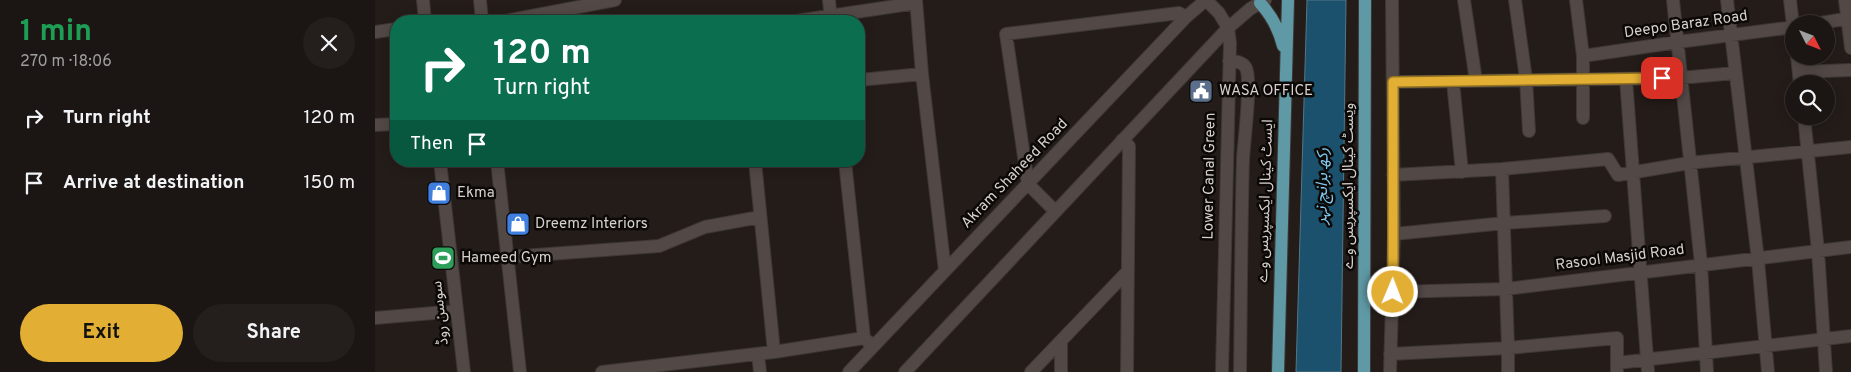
<!DOCTYPE html>
<html lang="en">
<head>
<meta charset="utf-8">
<style>
  body { margin:0; font-family:Overpass,"Noto Sans Arabic",sans-serif; background:#241e1c; color:#f1f3f6; height:100vh; display:flex; flex-direction:column; font-size:19px; white-space:nowrap }
  * { box-sizing:border-box; margin:0 }
  p { font-size:16px; color:#a09fa0 }
  .icon { flex:none; width:28px; height:28px; fill:none; stroke:currentColor; stroke-width:2; stroke-linecap:round; stroke-linejoin:round }
  .map { position:relative; flex:1; overflow:hidden }
  .drawer { display:flex; flex-direction:column; background:#1b1513; width:375px }
  .drawer>* { flex:none }
  .top-card { position:absolute; left:15px; top:15px; width:475px; height:152px; border-radius:20px; box-shadow:0 2px 12px #0003,0 0 0 1px #393433; background:#0b6e4f; color:#fff; overflow:hidden }
  .needle { width:32px; rotate:132deg }
  .controls { position:absolute; left:1410px; top:15px; display:grid; gap:10px }
  .controls a { display:grid; place-items:center; width:50px; height:50px; border-radius:50%; background:#1b1513; box-shadow:0 2px 12px #0003,0 0 0 1px #393433; font-size:25px }
  .pin { position:absolute; display:grid; place-items:center; width:42px; height:42px; color:#fff; margin:-21px; border-radius:10px; box-shadow:0 2px 8px #0006 }
  .me { position:absolute; width:55px; margin:-28px; rotate:1deg; stroke-linejoin:round; filter:drop-shadow(0 0 4px #0008) }
  .turn { display:flex; align-items:center; gap:18px; height:105px; padding:0 20px; font-size:22px }
  .turn .icon { width:65px; height:65px; stroke-width:2.5 }
  .turn b { display:block; font-size:35px; line-height:42px }
  .then { display:flex; align-items:center; height:48px; padding:0 20px; background:#0003; gap:10px; font-size:19px }
  .round { display:grid; place-items:center; flex:none; width:52px; height:52px; border-radius:26px; background:#241e1c }
  .head { display:flex; align-items:center; justify-content:space-between; height:85px; padding:0 20px }
  h1 { font-size:30px; font-weight:700; line-height:38px; color:#1e9e55 }
  .button { display:flex; gap:10px; margin-top:auto; padding:10px 20px }
  .button a { flex:1; height:58px; border-radius:30px; background:#e2af34; color:#111; font-size:20px; font-weight:700; line-height:58px; text-align:center }
  .button a+a { background:#241e1c; color:#f1f3f6 }
  ul { padding:0; list-style:none }
  li { display:flex; align-items:center; gap:15px; height:65px; padding:0 20px }
  li div { flex:1 }
  li b { display:block; font-size:19px }
  li em { font-style:normal }
  main { display:flex; flex:1; min-height:0 }
  .map>svg:first-child { display:block }
</style>
</head>
<body>
<main>
<section class="drawer">
<div class="head"><div><h1>1 min</h1><p>270 m · 18:06</p></div><a class="round"><svg class="icon" aria-label="close" viewBox="0 0 24 24"><path d="M6 6l12 12M18 6L6 18"/></svg></a></div>
<ul>
<li><svg class="icon" aria-label="right" viewBox="0 0 24 24"><path d="M7 20v-9h11M14 6l5 5-5 5"/></svg><div><b>Turn right</b></div><em>120 m</em></li>
<li><svg class="icon" aria-label="arrive" viewBox="0 0 24 24"><path d="M6 21V4h12l-3 4 3 4H6"/></svg><div><b>Arrive at destination</b></div><em>150 m</em></li>
</ul>
<div class="button"><a>Exit</a><a>Share</a></div>
</section>
<div class="map">
<svg width="1476" height="372" viewBox="0 0 1476 372">
  <rect width="100%" height="100%" fill="#241c19"/>
  <path fill="#1b516c" stroke="#537789" d="M932 0H971L966 372H921Z"/>
  <g fill="none" stroke-linecap="round" stroke-linejoin="round">
    <g stroke="#3d3735" stroke-width="14">
      <path id="minor" d="M48 0 50 21
        M105 0 107 21
        M454 0 456 21
        M541 0 547 74 570 271
        M1089 0 1101 81
        M1140 0 1151 79 1154 131
        M1201 0 1208 56V118
        M1298 0 1326 264 1332 372
        M1352 0 1383 260 1393 372
        M1415 0 1419 33
        M1470 0 1476 48
        M130 21 240 0
        M421 21 541 3
        M1440 24 1476 18
        M0 32 21 29
        M1208 56 1303 42 1419 27
        M1422 56 1425 84
        M854 61C860 61 868 62 871 68 877 81 869 141 868 159 866 230 866 301 865 372
        M1424 72 1476 70
        M1251 79 1273 372
        M484 80 547 74
        M1018 82 1305 78 1360 73
        M1078 82 1087 172
        M1429 116 1443 251 1451 372
        M0 125 21 124
        M747 140 754 146 752 372
        M65 161 89 372
        M122 161 145 372
        M380 161 399 352
        M470 161 489 338
        M1127 169 1133 348V372
        M1018 175 1127 169 1233 159 1243 175 1314 163 1476 147
        M680 211 653 184 631 34 804 13 811 17
        M1019 234 1130 223 1230 216
        M133 257 284 246 330 227 385 217
        M1018 292 1131 289 1476 247
        M0 318 82 311
        M686 341V372
        M383 354 385 372
        M1015 354 1133 348 1242 338V372
        M1242 363 1476 336
        M227 372 399 352 489 338 498 346
        M474 372 811 17 831 0
        M530 372 853 28 844 13 831 0
        M656 372 752 272
        M847 372 855 43 853 28 875 9 890 0
        M1015 372 1019 234 1017 0"/>
    </g>
    <g stroke="#3d3735" stroke-width="14">
      <path id="major" d="M885 3C897 16 904 29 908 46
        M903 372 913 0
        M989 372 990 0"/>
    </g>
    <use href="#minor" stroke="#524946" stroke-width="12"/>
    <use href="#major" stroke="#5e99a5" stroke-width="12"/>
  </g>
  <g fill="none" stroke-linecap="round" stroke-linejoin="round">
    <g stroke="#937222" stroke-width="12">
      <path id="route" d="M1018 292V82L1287 78"/>
    </g>
    <use href="#route" stroke="#e2af34" stroke-width="9"/>
  </g>
  <defs>
    <g id="civic-square" transform="scale(1.25)"><rect x="-9" y="-9" width="18" height="18" rx="4" fill="#5c6f8a" stroke="#0b0806"/><path d="M-.6-6.5H3V-4.5H.6V-3L4-1V1h2V6H-6V1h2V-1L-.6-3ZM-1.2 2.5V6h2.4V2.5Z" fill="#fff"/></g>
    <g id="shop-square" transform="scale(1.25)"><rect x="-9" y="-9" width="18" height="18" rx="4" fill="#3f7fe0" stroke="#0b0806"/><path d="M-5-2.5h2.3a2.7 3.5 0 0 1 5.4 0H5L5.5 6h-11ZM-1.5-2.5h3a1.5 2.3 0 0 0-3 0Z" fill="#fff"/></g>
    <g id="stadium-square" transform="scale(1.25)"><rect x="-9" y="-9" width="18" height="18" rx="4" fill="#2e9e5b" stroke="#0b0806"/><path d="M0-5a6.5 5 0 1 0 0 10a6.5 5 0 1 0 0-10ZM-3.5-1.8h7v3.6h-7Z" fill="#fff"/></g>
  </defs>
  <g fill-rule="evenodd">
    <use href="#civic-square" x="826" y="91"/>
    <use href="#shop-square" x="64" y="193"/>
    <use href="#shop-square" x="143" y="224"/>
    <use href="#stadium-square" x="68" y="258"/>
  </g>
  <g text-anchor="middle" dominant-baseline="central" stroke-width="5" stroke-linejoin="round" paint-order="stroke">
    <g font-size="15" fill="#d6d1ce" stroke="#0b0806">
      <text transform="translate(1311 25) rotate(-8)">Deepo Baraz Road</text>
      <text transform="translate(640 174) rotate(-46)">Akram Shaheed Road</text>
      <text transform="translate(835 176) rotate(-89)">Lower Canal Green</text>
      <text transform="translate(974 186) rotate(-90)">ویسٹ کینال ایکسپریس وے</text>
      <text transform="translate(891 201) rotate(-88)">ایسٹ کینال ایکسپریس وے</text>
      <text transform="translate(1245 258) rotate(-7)">Rasool Masjid Road</text>
      <text transform="translate(66 313) rotate(-96)">سوسن روڈ</text>
    </g>
    <g font-size="15" fill="#d6d1ce" stroke="#0b0806" text-anchor="start">
      <text x="844" y="91">WASA OFFICE</text>
      <text x="82" y="193">Ekma</text>
      <text x="160" y="224">Dreemz Interiors</text>
      <text x="86" y="258">Hameed Gym</text>
    </g>
    <g font-size="16" font-style="italic" fill="#80cbf5" stroke="#0b0806">
      <text transform="translate(948 186) rotate(-89)">رکھ برانچ نہر</text>
    </g>
  </g>
</svg>
<div class="controls">
<a><svg class="needle" viewBox="-14 -14 28 28"><path d="M0-13l5 13h-10z" fill="#e53935"/><path d="M0 13l5-13h-10z" fill="#a09fa0"/></svg></a>
<a><svg class="icon" aria-label="search" viewBox="0 0 24 24"><circle cx="10" cy="10" r="6"/><path d="M15 15l6 6"/></svg></a>
</div>
<div class="pin" style="left:1287px;top:78px;background:#d93025"><svg class="icon" aria-label="arrive" viewBox="0 0 24 24"><path d="M6 21V4h12l-3 4 3 4H6"/></svg></div>
<svg class="me" style="left:1018px;top:292px" viewBox="-20 -20 40 40"><circle r="17" fill="#e2af34" stroke="#fff" stroke-width="3"/><path d="M0-11L8 9 0 5-8 9z" fill="#fff"/></svg>
<div class="top-card">
<div class="turn"><svg class="icon" aria-label="right" viewBox="0 0 24 24"><path d="M7 20v-9h11M14 6l5 5-5 5"/></svg><div><b>120 m</b>Turn right</div></div>
<div class="then">Then<svg class="icon" aria-label="arrive" viewBox="0 0 24 24"><path d="M6 21V4h12l-3 4 3 4H6"/></svg></div>
</div>
</div>
</main>
</body>
</html>
